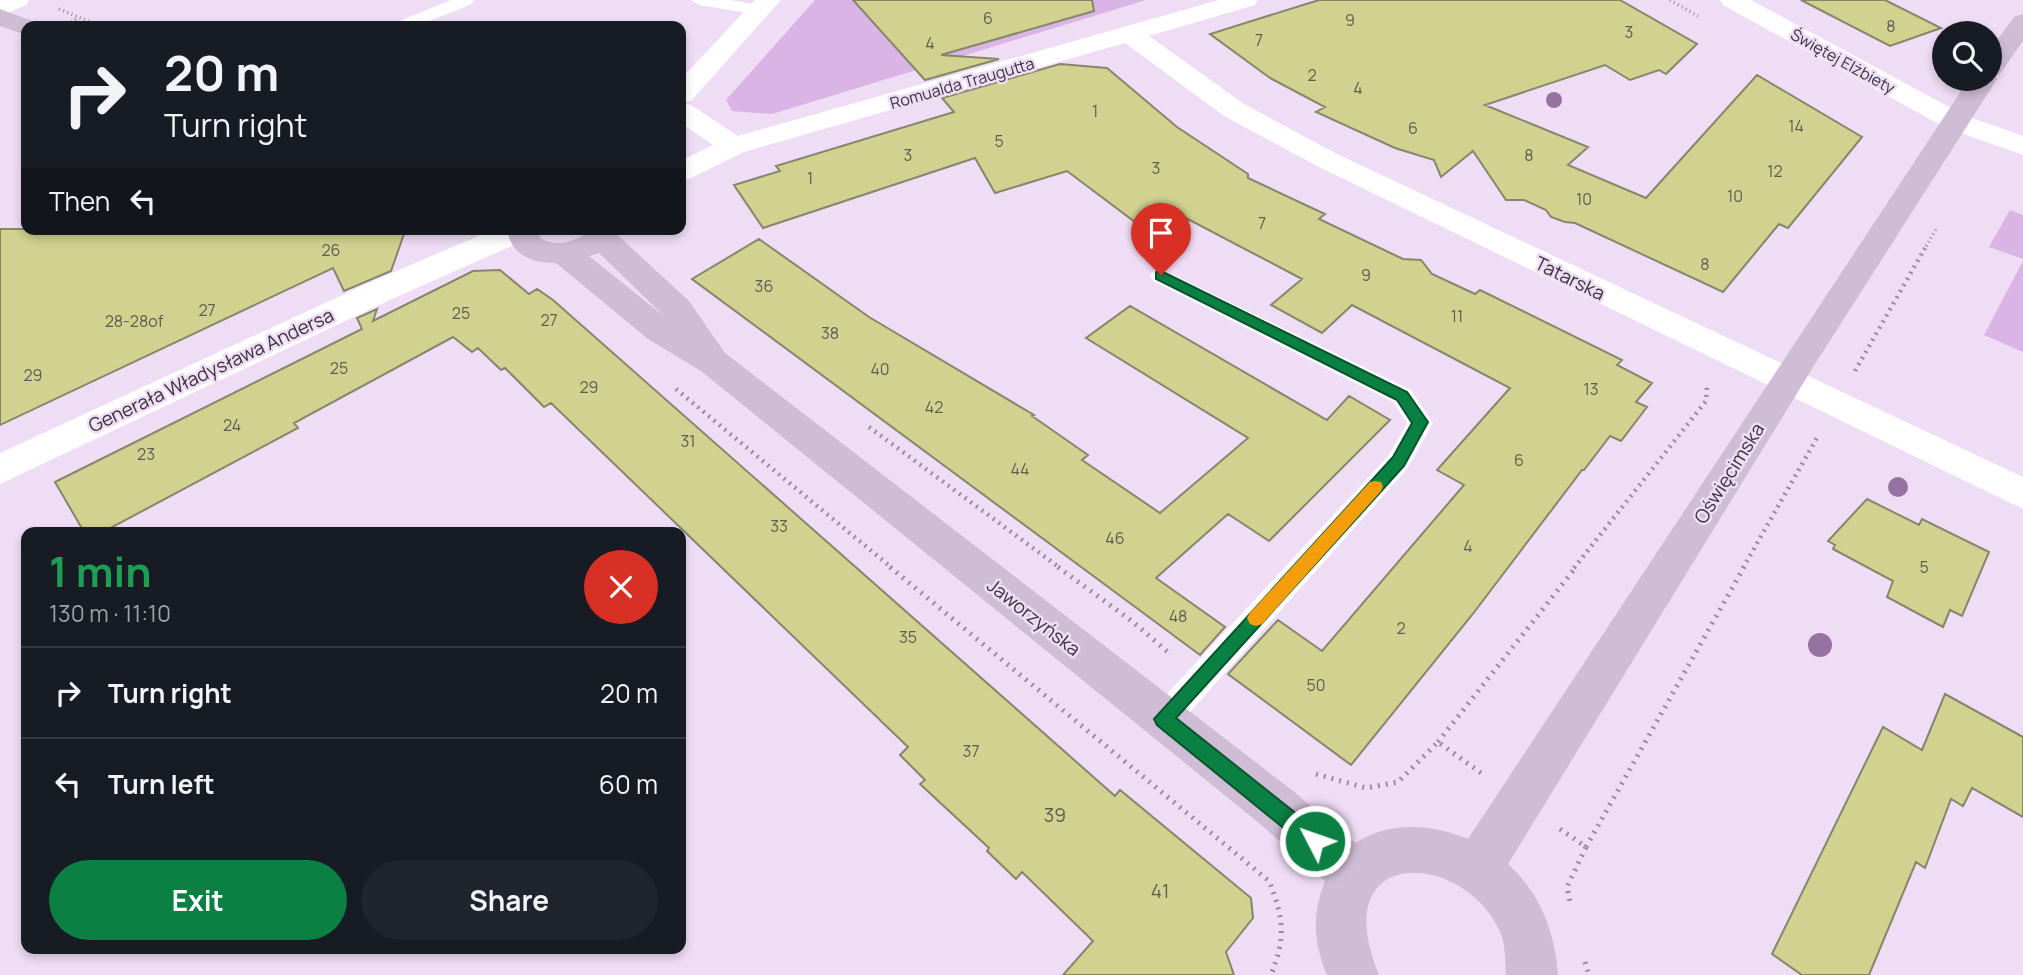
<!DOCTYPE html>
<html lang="en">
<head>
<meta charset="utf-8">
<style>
  body { margin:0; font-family:Manrope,sans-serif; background:#20242c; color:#f1f3f6; height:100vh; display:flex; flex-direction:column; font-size:26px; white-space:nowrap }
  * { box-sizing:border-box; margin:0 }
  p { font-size:23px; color:#9ea1a6 }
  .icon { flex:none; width:38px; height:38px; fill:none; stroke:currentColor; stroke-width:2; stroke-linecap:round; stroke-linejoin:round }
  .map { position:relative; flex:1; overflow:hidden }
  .panel { position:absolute; left:21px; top:527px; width:665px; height:427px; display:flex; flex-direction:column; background:#171b24; border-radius:14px; box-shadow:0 4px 10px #0003 }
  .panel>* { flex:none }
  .guide { position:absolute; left:21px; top:21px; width:665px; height:214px; border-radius:14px; box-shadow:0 4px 10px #0003; background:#171b24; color:#f1f3f6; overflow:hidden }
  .fabs { position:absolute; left:1932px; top:21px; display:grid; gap:14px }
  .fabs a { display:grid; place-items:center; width:70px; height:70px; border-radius:50%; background:#171b24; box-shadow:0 4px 10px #0003; font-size:35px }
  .pin { position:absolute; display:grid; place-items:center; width:60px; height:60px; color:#fff; margin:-72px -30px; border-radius:50% 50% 50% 0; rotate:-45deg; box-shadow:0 0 7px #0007 }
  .pin .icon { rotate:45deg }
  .me { position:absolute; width:77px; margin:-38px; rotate:311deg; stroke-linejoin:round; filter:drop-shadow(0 0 5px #0008) }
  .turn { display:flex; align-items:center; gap:24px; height:147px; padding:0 28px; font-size:32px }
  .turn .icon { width:91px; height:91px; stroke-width:2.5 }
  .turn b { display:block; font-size:49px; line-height:60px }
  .then { display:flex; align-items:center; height:66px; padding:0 28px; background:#0003; gap:14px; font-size:26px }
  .round { display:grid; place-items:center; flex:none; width:74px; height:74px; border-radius:37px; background:#20242c }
  .summary { display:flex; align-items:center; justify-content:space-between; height:119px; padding:0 28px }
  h1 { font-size:42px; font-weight:700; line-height:52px; color:#1e9e55 }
  .primary-button { display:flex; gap:14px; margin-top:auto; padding:14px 28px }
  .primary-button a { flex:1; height:80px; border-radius:42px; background:#0b8043; color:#fff; font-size:28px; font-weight:700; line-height:80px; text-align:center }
  .primary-button a+a { background:#20242c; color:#f1f3f6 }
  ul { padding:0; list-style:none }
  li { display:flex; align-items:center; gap:21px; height:91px; padding:0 28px; border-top:2px solid #363941 }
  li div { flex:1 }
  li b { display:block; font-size:26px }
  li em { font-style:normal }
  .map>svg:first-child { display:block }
</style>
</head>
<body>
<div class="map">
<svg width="2023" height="975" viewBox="0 0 2023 975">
  <rect width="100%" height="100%" fill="#efdcf5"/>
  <path fill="#d9b4e4" d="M815 0H1146L772 114 732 111 726 100Z
    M2010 210 2023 215V259L1989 247Z
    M2023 261V352L1984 335Z"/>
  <path fill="#d1d290" stroke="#85866b" stroke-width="2" d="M853 0H1092L1094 11 941 55 999 59 925 80Z
    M1319 0H1620L1697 44 1666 74 1659 70 1630 80 1605 65 1485 105 1588 147 1568 165 1646 198 1757 75 1862 137 1788 228 1779 224 1723 292 1575 223 1565 222 1551 217 1546 210 1524 200H1506L1473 151 1441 177 1434 160 1395 148 1316 112 1325 107 1270 78 1210 34Z
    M1801 0H1885L1941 28 1890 46Z
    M1060 64 1107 68 1177 127 1248 174V178L1325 214 1319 219 1403 259 1421 260 1432 274 1475 294 1480 290 1622 360 1617 365 1652 383 1636 402 1647 407 1621 441 1610 436 1584 470H1582L1472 615 1351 765 1228 674 1278 620 1322 651 1464 485 1437 470 1510 388 1352 305 1322 333 1271 305 1302 279 1163 206 1135 222 1067 171 995 193 975 158 763 228 734 185 780 171 776 166 954 112 942 98Z
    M0 229H415L404 234 391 271 344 291 333 268 0 425Z
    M759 239 869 317 1034 415 1032 416 1088 455 1082 460 1160 513 1248 438 1086 338 1130 306 1327 420 1349 396 1390 420 1269 541 1228 514 1156 578 1225 627 1200 655 692 279Z
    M500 270 529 294 537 289 553 300 1115 796 1120 790 1251 898 1253 918 1226 952 1234 975H1063L1093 941 1022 872 1016 879 987 851 989 848 920 784 925 780 900 755 908 747 551 403 544 407 505 368 501 370 478 348 472 352 453 337 294 423 298 428 103 532H84L55 482 362 329 357 318 377 309 373 321 473 271Z
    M1867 499 1919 525 1922 519 1989 552 1962 616 1950 610 1943 627 1887 597 1893 581 1833 549 1835 545 1828 541Z
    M1945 694 2023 737V817L1972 788 1963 806 1951 799 1925 868 1916 862 1869 975H1802L1772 954 1883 727 1922 750Z"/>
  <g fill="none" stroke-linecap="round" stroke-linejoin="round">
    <path stroke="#9a8c9e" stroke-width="3.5" stroke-dasharray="1 3.5" stroke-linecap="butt" d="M1670 0 1698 16
      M59 9 100 26
      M63 26 79 18
      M1924 250 1936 229"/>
    <path stroke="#9a8c9e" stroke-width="4.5" stroke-dasharray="2 5" stroke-linecap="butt" d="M1855 371 1925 248
      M676 389 892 568
      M869 427 1060 568
      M1574 568 1706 401 1707 385
      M1743 568 1818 436"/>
    <path stroke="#9a8c9e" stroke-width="5" stroke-dasharray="2 6" stroke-linecap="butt" d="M890 567 1269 881C1284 919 1286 937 1271 975
      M1058 567 1133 622 1169 653
      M1438 742 1576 567
      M1316 774 1366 788 1398 782 1438 742 1481 773
      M1560 829 1586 847 1567 887 1571 906
      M1586 847 1744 567
      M1585 962 1589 975"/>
    <path fill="#fff" fill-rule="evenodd" d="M451 0H474L472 4 417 26H394L397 22Z
      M691 0H730L766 6 769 10 760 15 699 5Z
      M1161 269 1411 390 1433 423 1407 469 1175 729 1164 733 1153 729 1149 719 1153 709 1389 455 1407 423 1393 402 1153 281 1150 276 1153 271Z"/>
    <path fill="#fff" fill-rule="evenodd" d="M0 0H29L26 5 0 17Z
      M755 0H781L691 101 682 103 691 105 738 136 1219 0H1258L1255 5 1149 36 1244 104 1337 154 2023 477V509L1317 166 1224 116 1125 43 744 152 691 178 681 181V161L713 145 681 123V79Z
      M1720 0H1751L1964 115 2023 136V155L1944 127 1723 5Z
      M495 229H538L534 236 390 300 0 484V453L366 284Z"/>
    <path fill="#cfbcd5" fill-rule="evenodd" d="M0 9 35 22 38 26H26V35L0 26Z
      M2023 14V41L1999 75 1994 76 1997 79 1815 364 1508 864C1540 893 1555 932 1558 975H1506C1505 961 1506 945 1500 932 1465 851 1324 842 1379 975H1327C1313 942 1312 914 1325 881L1259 823 701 371 648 339 556 263C532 263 511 255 507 229H539L540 238C556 249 580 240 592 229L612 230 689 301 725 353 1293 791 1355 843C1391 821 1430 824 1468 839L1969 79H1990V50L2014 17ZM599 253 665 317 589 256Z"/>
  </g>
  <g fill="#9672a0">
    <circle cx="1554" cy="100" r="8"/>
    <circle cx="1898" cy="487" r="10"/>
    <circle cx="1820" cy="645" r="12"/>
  </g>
  <path fill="#0b8043" stroke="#07532c" stroke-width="2" d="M1161 271 1407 392 1428 422 1404 466 1176 718 1322 834 1325 841 1322 848 1315 851 1308 848 1157 725 1154 719 1393 457 1412 423 1397 400 1156 279V272Z"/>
  <path fill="#f59e0b" d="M1375 481 1381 482 1383 487 1381 491 1262 624 1256 626 1250 624 1247 618 1250 613 1370 482Z"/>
  <g text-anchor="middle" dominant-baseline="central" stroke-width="5" stroke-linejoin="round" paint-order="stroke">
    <g font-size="16" fill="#605c52">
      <text x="988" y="18">6</text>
      <text x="1350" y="20">9</text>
      <text x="1891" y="26">8</text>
      <text x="1629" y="32">3</text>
      <text x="1259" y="40">7</text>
      <text x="930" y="43">4</text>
      <text x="1312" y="75">2</text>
      <text x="1358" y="88">4</text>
      <text x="1095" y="111">1</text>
      <text x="1796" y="126">14</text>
      <text x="1413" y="128">6</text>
      <text x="999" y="141">5</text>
      <text x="908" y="155">3</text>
      <text x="1529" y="155">8</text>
      <text x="1156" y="168">3</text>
      <text x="1775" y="171">12</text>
      <text x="810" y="178">1</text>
      <text x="1735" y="196">10</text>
      <text x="1584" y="199">10</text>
      <text x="1262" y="223">7</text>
      <text x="331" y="250">26</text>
      <text x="1705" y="264">8</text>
      <text x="1366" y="275">9</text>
      <text x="764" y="286">36</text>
      <text x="207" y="310">27</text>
      <text x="461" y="313">25</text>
      <text x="1457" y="316">11</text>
      <text x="549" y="320">27</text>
      <text x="134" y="321">28-28of</text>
      <text x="830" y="333">38</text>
      <text x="339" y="368">25</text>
      <text x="880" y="369">40</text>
      <text x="33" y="375">29</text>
      <text x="589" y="387">29</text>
      <text x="1591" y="389">13</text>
      <text x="934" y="407">42</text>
      <text x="232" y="425">24</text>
      <text x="688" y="441">31</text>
      <text x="146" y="454">23</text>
      <text x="1519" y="460">6</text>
      <text x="1020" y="469">44</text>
      <text x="779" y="526">33</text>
      <text x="1115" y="538">46</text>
      <text x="1468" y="546">4</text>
      <text x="1924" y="567">5</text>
      <text x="1178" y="616">48</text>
      <text x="1401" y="628">2</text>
      <text x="908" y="637">35</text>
      <text x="1316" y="685">50</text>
      <text x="971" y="751">37</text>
    </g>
    <g font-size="16" fill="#3b343d" stroke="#efdcf5">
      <text transform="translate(1843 61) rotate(29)">Świętej Elżbiety</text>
      <text transform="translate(962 83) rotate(-16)">Romualda Traugutta</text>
    </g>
    <g font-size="19" fill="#3b343d" stroke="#efdcf5">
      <text transform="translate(1570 278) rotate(26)">Tatarska</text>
      <text transform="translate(211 370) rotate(-25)">Generała Władysława Andersa</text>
      <text transform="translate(1729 473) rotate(-58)">Oświęcimska</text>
      <text transform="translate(1034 617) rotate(38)">Jaworzyńska</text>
    </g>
    <g font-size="19" fill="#605c52">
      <text x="1055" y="815">39</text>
      <text x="1160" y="891">41</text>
    </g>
  </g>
</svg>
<div class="fabs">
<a><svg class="icon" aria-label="search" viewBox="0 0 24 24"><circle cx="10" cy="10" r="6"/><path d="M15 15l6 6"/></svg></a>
</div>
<div class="pin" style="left:1161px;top:275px;background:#d93025"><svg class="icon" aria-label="arrive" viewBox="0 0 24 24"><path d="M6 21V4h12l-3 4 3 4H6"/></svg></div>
<svg class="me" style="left:1315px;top:841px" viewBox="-20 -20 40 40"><circle r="17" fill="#0b8043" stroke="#fff" stroke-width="3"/><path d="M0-11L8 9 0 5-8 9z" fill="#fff"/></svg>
<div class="guide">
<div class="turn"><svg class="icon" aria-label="right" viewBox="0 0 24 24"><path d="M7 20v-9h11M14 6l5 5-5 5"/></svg><div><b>20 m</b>Turn right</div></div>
<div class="then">Then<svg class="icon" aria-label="left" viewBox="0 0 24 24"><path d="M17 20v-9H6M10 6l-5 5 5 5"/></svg></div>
</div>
<section class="panel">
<div class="summary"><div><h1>1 min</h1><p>130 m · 11:10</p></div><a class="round" style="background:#d93025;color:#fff"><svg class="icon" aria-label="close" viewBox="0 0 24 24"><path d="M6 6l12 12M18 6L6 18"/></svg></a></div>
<ul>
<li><svg class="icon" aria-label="right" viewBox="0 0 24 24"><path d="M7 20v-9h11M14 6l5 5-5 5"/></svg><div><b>Turn right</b></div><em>20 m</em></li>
<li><svg class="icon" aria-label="left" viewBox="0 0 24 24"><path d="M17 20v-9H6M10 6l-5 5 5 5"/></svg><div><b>Turn left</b></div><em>60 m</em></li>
</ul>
<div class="primary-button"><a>Exit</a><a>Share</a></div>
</section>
</div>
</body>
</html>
